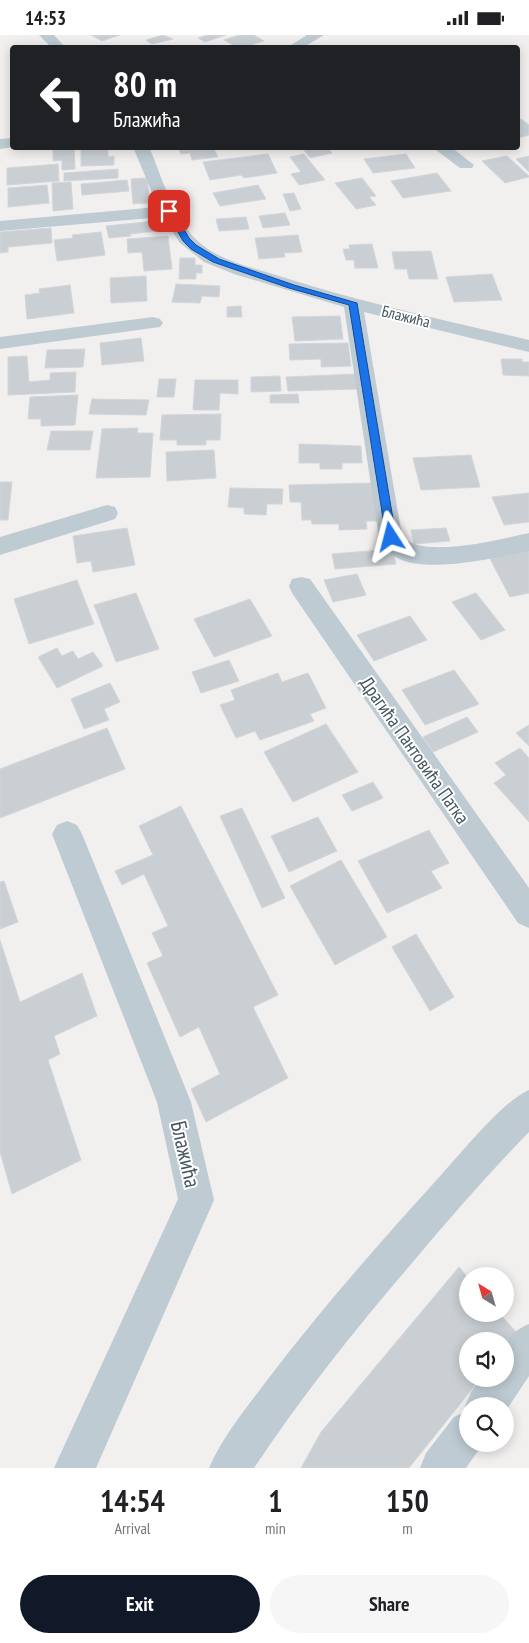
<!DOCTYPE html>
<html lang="en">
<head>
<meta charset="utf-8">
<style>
  body { margin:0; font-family:"PT Sans Narrow",sans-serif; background:#f6f6f6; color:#202124; height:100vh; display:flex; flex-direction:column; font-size:19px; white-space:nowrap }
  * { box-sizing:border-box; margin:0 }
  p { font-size:16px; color:#757577 }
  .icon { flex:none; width:28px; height:28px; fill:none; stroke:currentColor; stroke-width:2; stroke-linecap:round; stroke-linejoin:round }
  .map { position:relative; height:1433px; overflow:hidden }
  .details { display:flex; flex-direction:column; background:#fff; flex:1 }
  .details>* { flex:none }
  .guide { position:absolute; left:10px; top:10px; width:510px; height:105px; border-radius:5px; box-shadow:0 2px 12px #0003; background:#202124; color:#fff; overflow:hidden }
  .needle { width:32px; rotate:323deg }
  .buttons { position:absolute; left:459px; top:1232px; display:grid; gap:10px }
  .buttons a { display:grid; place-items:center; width:55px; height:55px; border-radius:50%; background:#fff; box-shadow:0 2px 12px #0003; font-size:25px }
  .pin { position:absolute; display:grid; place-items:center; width:42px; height:42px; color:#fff; margin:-21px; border-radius:10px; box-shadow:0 2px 8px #0006 }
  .me { position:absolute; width:55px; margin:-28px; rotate:351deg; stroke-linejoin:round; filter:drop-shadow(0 0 4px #0008) }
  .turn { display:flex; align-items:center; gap:18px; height:105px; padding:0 20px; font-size:22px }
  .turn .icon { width:65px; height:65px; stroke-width:2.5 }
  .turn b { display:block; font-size:35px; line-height:42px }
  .eta { display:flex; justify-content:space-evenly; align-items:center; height:85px; text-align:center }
  .eta b { font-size:30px; font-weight:800; line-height:35px }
  .primary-button { display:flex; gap:10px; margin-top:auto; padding:10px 20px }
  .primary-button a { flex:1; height:58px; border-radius:30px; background:#111827; color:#fff; font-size:20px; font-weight:800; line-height:58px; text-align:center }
  .primary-button a+a { background:#f6f6f6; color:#202124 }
  .status { display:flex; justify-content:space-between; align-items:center; height:35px; padding:0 25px; background:#fff; direction:ltr }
  .status svg { height:14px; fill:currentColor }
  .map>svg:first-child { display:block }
</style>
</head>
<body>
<div class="status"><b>14:53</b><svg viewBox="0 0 49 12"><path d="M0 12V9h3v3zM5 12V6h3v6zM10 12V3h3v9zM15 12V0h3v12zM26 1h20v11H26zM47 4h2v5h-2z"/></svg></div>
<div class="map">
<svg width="529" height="1433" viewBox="0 0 529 1433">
  <rect width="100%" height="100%" fill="#f2efef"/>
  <path fill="#cacfd4" stroke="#d2d6db" d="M91 0H120L102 6Z
    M163 0 173 4 152 9 146 5Z
    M208 0H226L205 7 198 3Z
    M239 0H254L264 6 244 12H237L224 5Z
    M521 84 529 90V100L518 103V85Z
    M74 112 75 134 62 135V125L53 126V113Z
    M81 112H108V122L114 121V130L81 131Z
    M178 112H213L218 122 192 125 190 118 181 119Z
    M308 112H327L332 118 310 123 303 114Z
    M268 119 277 138 244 143 241 140 210 145 203 127Z
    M304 119 325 145 299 150 291 139 301 137 290 122Z
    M406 119 415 133 373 138 364 124Z
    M507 121 529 141V142L505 148 482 126Z
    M529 121V137L516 124Z
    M58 129 59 146 7 150V133Z
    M118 134V143L64 146V138Z
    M437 138 451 156 403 163 391 146Z
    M147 143 150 168 133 169 131 144Z
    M362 143 376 161 369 162 376 170 356 174 335 148Z
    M127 145 129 156 82 160 81 149Z
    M71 147 73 174 53 176 52 148Z
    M47 150 49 168 8 172V153Z
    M258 150 266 164 220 171 213 158Z
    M294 158 301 174 290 176 283 159Z
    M285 178 290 190 263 193 259 181Z
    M246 182 249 194 219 196 216 184Z
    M164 185 166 195 130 199 131 201 109 203 106 191Z
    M51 193 52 208 8 212V217L0 218V197Z
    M101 197 105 220 57 226 54 205 73 203 72 200Z
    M298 200 302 217 284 218 285 222 259 224 255 203Z
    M168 201 172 234 144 236 142 217 128 218 127 204Z
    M372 209 378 233H355L354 225H346L343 214H350L349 210Z
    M431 216 438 244H409L407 234H395L392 217Z
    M180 223H195V230H202V238H196V244H179Z
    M492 239 502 265 454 267 446 242Z
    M146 241 147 266 111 268 110 243Z
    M176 249 220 251 219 262 202 261 200 268 172 267Z
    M70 250 74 278 27 284 25 260 40 258 39 254Z
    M241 271 242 282H227V272Z
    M340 281 343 304 295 306 292 282Z
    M141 303 144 326 102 330 100 308Z
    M348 308 351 331 321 332V324L290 325 289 309Z
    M85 314 83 332 45 333 47 315Z
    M27 321 29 347 50 345V338L76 337 75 357 8 360V322Z
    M501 324H522V327H529V341L503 340Z
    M356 339 358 354 288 356 286 342Z
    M280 341 281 356 251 357V342Z
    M159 344H176L174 362H157Z
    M195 345H238V359L220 358 219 375H193Z
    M298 359 299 368H270V360Z
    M78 360 75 390 41 391V384H28L30 362Z
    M92 364 149 365 146 380 89 379Z
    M221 379 220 405H206V410H177V405H160L162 380Z
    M138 393 137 398H153L150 442 96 443 102 394Z
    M51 396H93L90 415H47Z
    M299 409 361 411 362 428H342V434H320V428H299Z
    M214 415 216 443 167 446 166 417Z
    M471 420 480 452 421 455 413 423Z
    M0 447H12L8 485H0Z
    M374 448 379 486H366L367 494 339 495V489H312L311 485H302L301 467H290L289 450Z
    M230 453 283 454 282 469H267L266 480 244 479V473L228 472Z
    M529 458V487L504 490 492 462Z
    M127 493 135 530 93 537 91 526 77 528 73 501Z
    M446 493 450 506 414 509 411 495Z
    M392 514 396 529 335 534 332 519Z
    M529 514V558L510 562 489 522Z
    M357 539 366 560 333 567 324 545Z
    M77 545 94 589 29 609 14 564Z
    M136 558 159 614 116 627 94 570Z
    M476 558 505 595 481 605 452 567Z
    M250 564 272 601 214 622 194 584Z
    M410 581 427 605 374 626 357 600Z
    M57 613 62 621 73 616 78 624 93 617 103 631 57 653 38 622Z
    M229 625 239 646 201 658 192 637Z
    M454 635 479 669 425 690 402 655Z
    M278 638 282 647 308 638 326 673 310 679 314 686 260 705 255 696 236 703 220 670 235 665 231 655Z
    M110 648 120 667 104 674 109 685 84 694 71 664Z
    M467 682 478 697 433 717 423 702Z
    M326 689 358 737 293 767 264 717Z
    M529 690V711L516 698Z
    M107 693 125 734 0 783V734Z
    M520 713 529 723V787L494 748 506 740 495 728Z
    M373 747 383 763 352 776 342 760Z
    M181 771 278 960 253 972 288 1043 206 1087 191 1054 220 1039 199 992 180 1002 147 928 163 921 152 898 168 891 144 839 122 850 115 836 153 820 139 791Z
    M242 773 285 863 262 873 220 781Z
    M318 782 337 816 289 837 271 801Z
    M429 795 449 828 431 836 442 853 387 878 358 826Z
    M341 825 387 902 335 930 290 851Z
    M4 846 18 887 0 894V847Z
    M416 899 454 962 430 976 392 912Z
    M0 905 20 967 82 938 97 981 54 1001 60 1019 48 1025 81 1125 12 1159 0 1117Z
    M459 1232 468 1243V1279H500L517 1298 505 1313V1306H468V1344H480L409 1433H301L321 1397Z"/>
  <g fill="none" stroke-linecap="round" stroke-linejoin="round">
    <path fill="#becbd2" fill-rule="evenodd" d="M39 0H54L65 12H51Z
      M307 0H324L304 12H288Z
      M12 103 13 112 0 114V104Z
      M133 112H149C163 144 173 185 200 208 221 226 251 232 276 240 359 267 444 285 529 305V317L364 277 402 501C421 525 501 504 529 498V516C495 522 420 542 391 519 386 515 382 508 379 503L344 272 234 239 204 227 180 208 163 182 0 196V186L158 172Z
      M432 112H451L474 130 472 133H460Z
      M153 282 160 284 163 288 160 292 0 314V302Z
      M107 470 115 472 118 478 115 484 0 520V502Z
      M301 542 310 544 529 853V893L518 888 292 558 289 551 292 544Z
      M67 786 77 790 82 799 191 1067 214 1165 96 1433H54L178 1164 157 1067 52 799 57 790Z
      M529 1055V1097C488 1139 450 1183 412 1228 356 1293 302 1361 254 1433H209C223 1401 247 1372 268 1344 322 1273 382 1205 442 1139 463 1116 503 1066 529 1055Z
      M529 1289V1341L505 1377V1371H468V1409H483L466 1433H420L426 1418 454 1382 467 1376 465 1371 471 1357 480 1344H505C505 1316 500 1301 529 1289Z"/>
  </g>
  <path fill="#1a73e8" stroke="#114b97" d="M167 174H172L189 203 196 210 219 224 294 250 357 268 396 502 394 505 391 506 386 502 349 270 289 253 213 227 191 214 183 206 166 176Z"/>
  <g text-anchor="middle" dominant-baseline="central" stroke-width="4" stroke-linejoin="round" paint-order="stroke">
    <g font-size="16" fill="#45555e" stroke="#fff">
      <text transform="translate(406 281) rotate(14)">Блажића</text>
    </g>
    <g font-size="19" fill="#45555e" stroke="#fff">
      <text transform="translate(415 715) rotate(55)">Драгића Пантовића Патка</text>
    </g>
    <g font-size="22" fill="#45555e" stroke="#fff">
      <text transform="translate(186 1119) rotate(77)">Блажића</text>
    </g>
  </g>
</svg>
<div class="buttons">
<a><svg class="needle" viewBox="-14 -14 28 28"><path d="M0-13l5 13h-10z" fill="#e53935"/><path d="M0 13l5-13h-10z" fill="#757577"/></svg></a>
<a><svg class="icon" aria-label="sound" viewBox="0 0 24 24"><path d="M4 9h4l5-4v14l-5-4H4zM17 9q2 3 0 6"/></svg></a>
<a><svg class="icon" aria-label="search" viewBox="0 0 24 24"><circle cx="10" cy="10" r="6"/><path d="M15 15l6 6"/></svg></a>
</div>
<div class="pin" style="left:169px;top:176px;background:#d93025"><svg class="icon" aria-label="arrive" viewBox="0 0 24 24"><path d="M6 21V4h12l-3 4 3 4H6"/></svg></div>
<svg class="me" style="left:391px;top:502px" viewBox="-20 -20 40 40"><path d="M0-17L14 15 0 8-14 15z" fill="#1a73e8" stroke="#fff" stroke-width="4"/></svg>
<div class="guide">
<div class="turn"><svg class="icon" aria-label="left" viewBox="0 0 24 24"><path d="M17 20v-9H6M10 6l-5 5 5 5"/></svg><div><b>80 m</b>Блажића</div></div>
</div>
</div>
<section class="details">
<div class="eta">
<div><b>14:54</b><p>Arrival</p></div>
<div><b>1</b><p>min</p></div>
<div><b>150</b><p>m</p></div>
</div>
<div class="primary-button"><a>Exit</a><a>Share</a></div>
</section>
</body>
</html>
